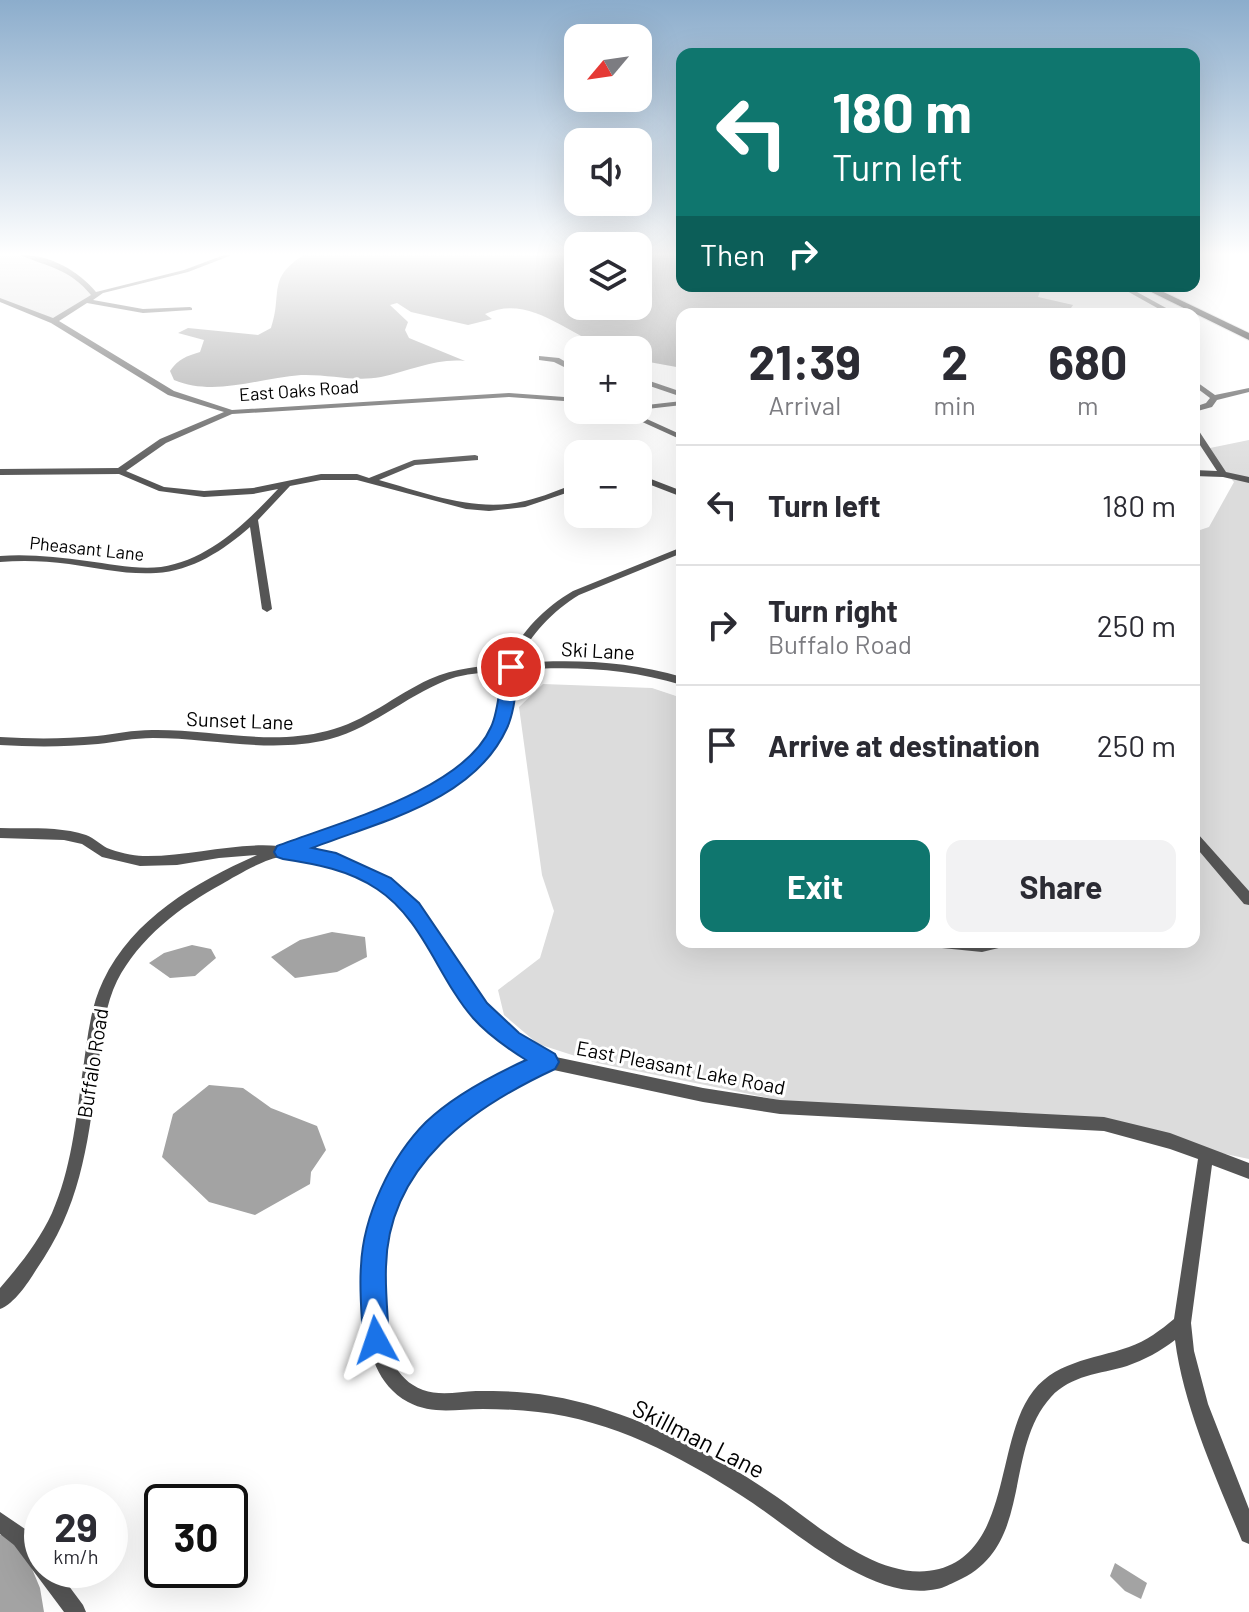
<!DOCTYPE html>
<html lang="en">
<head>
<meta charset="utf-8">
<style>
  body { margin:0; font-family:Barlow,sans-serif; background:#f2f2f3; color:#2b2b33; height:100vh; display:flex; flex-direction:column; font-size:30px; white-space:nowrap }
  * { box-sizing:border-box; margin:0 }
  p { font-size:26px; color:#7c7c81 }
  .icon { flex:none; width:44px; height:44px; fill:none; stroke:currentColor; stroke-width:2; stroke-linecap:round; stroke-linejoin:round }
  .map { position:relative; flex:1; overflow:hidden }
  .drawer { position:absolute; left:676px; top:308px; width:524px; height:640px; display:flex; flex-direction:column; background:#fff; border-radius:16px; box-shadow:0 8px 32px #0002 }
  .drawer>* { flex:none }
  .hud { position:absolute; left:676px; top:48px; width:524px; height:244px; border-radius:16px; box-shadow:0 8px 32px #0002; background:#0f766e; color:#fff; overflow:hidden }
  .needle { width:52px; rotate:241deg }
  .fabs { position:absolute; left:564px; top:24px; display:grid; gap:16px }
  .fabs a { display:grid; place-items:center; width:88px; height:88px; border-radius:16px; background:#fff; box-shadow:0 8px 32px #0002; font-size:40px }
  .speed { position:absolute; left:24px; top:1484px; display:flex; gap:16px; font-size:40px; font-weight:700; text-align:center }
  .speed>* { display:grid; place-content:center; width:104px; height:104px; border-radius:50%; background:#fff; box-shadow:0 8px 32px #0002; line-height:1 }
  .speed small { font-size:20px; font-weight:400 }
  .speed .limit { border:4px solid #111; border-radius:12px; background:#fff; color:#111 }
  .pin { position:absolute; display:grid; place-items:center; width:68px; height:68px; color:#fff; margin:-34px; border:4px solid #fff; border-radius:50%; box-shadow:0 2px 8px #0007 }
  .me { position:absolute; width:88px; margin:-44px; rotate:355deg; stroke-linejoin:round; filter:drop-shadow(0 0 6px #0008) }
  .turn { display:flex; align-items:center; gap:28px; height:168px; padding:0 24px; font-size:36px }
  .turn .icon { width:104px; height:104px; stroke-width:2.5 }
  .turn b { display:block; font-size:56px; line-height:68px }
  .then { display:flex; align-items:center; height:76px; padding:0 24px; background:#0003; gap:16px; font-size:30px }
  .eta { display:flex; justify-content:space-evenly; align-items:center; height:136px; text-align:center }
  .eta b { font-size:48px; font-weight:700; line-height:56px }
  .cta { display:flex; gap:16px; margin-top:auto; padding:16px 24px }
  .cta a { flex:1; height:92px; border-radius:16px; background:#0f766e; color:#fff; font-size:32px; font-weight:700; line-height:92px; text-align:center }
  .cta a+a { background:#f2f2f3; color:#2b2b33 }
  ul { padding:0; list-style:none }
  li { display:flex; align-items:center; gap:24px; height:120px; padding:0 24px; border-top:2px solid #e1e1e2 }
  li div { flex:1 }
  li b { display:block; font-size:30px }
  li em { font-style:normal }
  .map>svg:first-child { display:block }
</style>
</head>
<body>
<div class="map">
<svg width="1249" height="1612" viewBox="0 0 1249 1612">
  <rect width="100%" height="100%" fill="#fff"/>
  <path fill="#dcdcdc" d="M0 255C37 253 70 269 95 295L54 321 0 301Z
    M1249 440V1159L1035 1114 783 1101 597 1063 538 1044 504 1015 498 990 540 958 554 911 542 875 519 707 543 684 652 688 682 698V942H1194V532L1209 527 1234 482 1214 460 1210 448Z"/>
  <path fill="#a3a3a3" d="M304 255H578V306H638V255H682V286H1042L1038 297 1073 305 1067 314H682V368L638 360V350C627 350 617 350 607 347 567 335 530 293 485 314L492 319 468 325 411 312 397 303 390 305 408 322 405 330 409 338 465 361C436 358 410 371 381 377 354 382 329 374 301 375 259 378 215 397 174 380L170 371C178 359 187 356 200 352L204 340 178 333 188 328 258 335 271 328C283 295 266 278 304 255Z
    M332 932 365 937 367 957 337 972 295 978 271 957 300 940Z
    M192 945 211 949 216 958 195 976 170 978 149 963 164 953Z
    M209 1085 243 1088 271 1108 317 1126 326 1150 311 1172 310 1184 255 1215 209 1202 162 1157 173 1114Z
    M3 1534 23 1547 40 1588 44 1612H0V1535Z
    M1115 1563 1147 1583 1141 1599 1125 1591 1110 1576Z"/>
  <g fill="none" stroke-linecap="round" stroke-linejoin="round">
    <g stroke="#dbdbdb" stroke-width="2">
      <path id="major" d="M1139 286H1151L1249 333V340Z"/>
    </g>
    <path fill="#555" fill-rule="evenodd" d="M20 255C48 254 78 270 96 292L184 270 224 255H232L188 272 103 293 93 300 143 309 190 307 192 308V310L143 313 87 303 59 321 174 391 232 410 509 393 578 398V402L509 397 232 414 166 443 126 471 164 487 204 491 253 488 321 474H357L369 478 414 460 475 455 478 456V460L415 465 379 480C426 493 476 513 525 501 543 497 560 489 578 483V489L525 507 489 511 466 509 357 480H321L290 486 258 520 272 609 267 612 262 609 250 527C224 550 192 571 156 573 127 575 98 568 69 564 46 561 23 560 0 562V556C29 554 58 557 87 561 111 564 137 570 161 567 209 560 246 523 278 489L253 494 204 497 159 491 119 474 0 475V469L118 468 160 439 224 412 168 395 51 323 0 302V298L53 318 91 295C70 269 48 267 20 255Z
      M1118 286H1126L1177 314H1168Z
      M539 356 559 358 578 369V374L554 362 539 360Z
      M638 377 682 392V397L638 382Z
      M1194 380 1215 395 1249 388V392L1217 400 1212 407 1194 412V407L1206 403 1210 398 1194 386Z
      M682 401V405L638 410H636H638V406Z
      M616 410H627L682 435V440Z
      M1194 428H1197L1226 472 1249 477V483L1223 477 1194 476V470L1217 471 1194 436Z
      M638 474 682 491V497L638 480Z
      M682 547V553L579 595C553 611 530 634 518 663 574 659 628 661 682 677V685C625 668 574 666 515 670 512 687 512 704 507 721 497 758 463 783 429 799L300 848 354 861 373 870 405 892 428 919 485 1006 517 1035 551 1056 703 1088 780 1100 1104 1117 1170 1133 1249 1163V1179L1212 1165 1191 1323 1194 1351 1208 1404 1249 1509V1544L1242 1541C1216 1477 1184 1409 1175 1340 1161 1351 1144 1360 1127 1366 1100 1374 1071 1375 1051 1397 1002 1451 1035 1547 957 1581 950 1584 944 1588 937 1589 871 1603 794 1529 742 1496 680 1456 612 1420 538 1412 520 1410 501 1409 483 1409 456 1409 432 1415 408 1402 377 1385 368 1352 366 1319 355 1183 419 1118 534 1061 512 1048 489 1033 474 1012 436 961 411 893 348 870 338 866 328 864 318 862 307 859 294 856 282 857 268 857 235 876 222 884 181 906 139 938 117 981 103 1010 101 1045 97 1076 87 1149 80 1207 36 1270 28 1283 14 1304 0 1309V1288C20 1265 39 1241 52 1213 71 1170 76 1121 82 1076 87 1044 89 1010 103 981 133 918 196 882 257 855L219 858 177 865 140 866 102 857 82 844 64 840 0 838V828C28 829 59 826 86 835 94 838 100 844 107 848 117 852 133 856 143 856 189 857 233 842 279 846 308 835 337 825 366 814 411 797 470 780 492 732 501 713 501 691 504 671 488 672 472 673 456 677 411 691 376 727 330 739 271 754 212 738 153 738 134 738 116 742 98 744 65 747 33 747 0 745V737C32 739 65 739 97 736 115 734 133 730 152 730 210 729 269 746 327 731 365 722 395 695 430 679 455 668 480 666 507 664 519 633 544 608 573 591ZM549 1069 703 1102 780 1114 1104 1131 1170 1149 1198 1159 1174 1319C1161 1330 1146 1341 1129 1347 1092 1360 1052 1361 1029 1397 996 1448 1009 1550 939 1569 882 1584 820 1527 777 1497 751 1479 724 1463 696 1448 640 1419 580 1396 517 1392 503 1391 490 1391 476 1391 459 1392 439 1396 423 1390 394 1379 387 1351 384 1324 368 1187 435 1126 549 1069Z
      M1194 832 1198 834 1249 891V905L1244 904 1194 845Z
      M935 942H1009L1007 946 982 952 942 948 937 946Z
      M0 1512 28 1531 42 1550V1570H57L83 1605 86 1612H64L14 1545 0 1534Z"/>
    <use href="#major" fill="#000" fill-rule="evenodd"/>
  </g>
  <linearGradient id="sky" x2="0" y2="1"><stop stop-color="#8cadcc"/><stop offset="0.53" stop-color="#fff"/><stop offset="1" stop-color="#fff" stop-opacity="0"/></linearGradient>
  <rect width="1249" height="480" fill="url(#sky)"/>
  <path fill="#1a73e8" stroke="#114b97" stroke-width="2" d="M511 662 519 667C516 686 515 711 507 728 474 801 381 821 312 848L336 853 391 878 419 903 487 1003 519 1033 555 1054 559 1062 555 1069C473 1107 388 1165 386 1267 385 1291 388 1316 389 1340L385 1349 376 1353 367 1349 363 1340C362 1316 359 1290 361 1266 363 1216 391 1157 426 1122 453 1096 493 1075 526 1060 507 1048 488 1035 473 1018 438 978 423 919 377 889 349 870 316 864 283 859L277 857 274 852 277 846C337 823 464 790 491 727 499 710 499 686 503 667Z"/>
  <g text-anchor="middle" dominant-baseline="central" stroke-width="6" stroke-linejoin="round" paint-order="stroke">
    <g font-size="18" fill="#000" stroke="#fff">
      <text transform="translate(299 390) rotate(-4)">East Oaks Road</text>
      <text transform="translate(87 548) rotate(6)">Pheasant Lane</text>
    </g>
    <g font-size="20" fill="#000" stroke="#fff">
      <text transform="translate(598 650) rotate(3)">Ski Lane</text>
      <text transform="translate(240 720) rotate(2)">Sunset Lane</text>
      <text transform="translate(92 1063) rotate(-81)">Buffalo Road</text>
      <text transform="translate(681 1067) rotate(11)">East Pleasant Lake Road</text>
    </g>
    <g font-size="24" fill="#000" stroke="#fff">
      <text transform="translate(699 1438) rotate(27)">Skillman Lane</text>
    </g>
  </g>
</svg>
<div class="fabs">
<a><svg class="needle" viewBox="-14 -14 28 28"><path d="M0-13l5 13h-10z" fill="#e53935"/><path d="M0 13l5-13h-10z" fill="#7c7c81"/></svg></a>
<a><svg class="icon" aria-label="sound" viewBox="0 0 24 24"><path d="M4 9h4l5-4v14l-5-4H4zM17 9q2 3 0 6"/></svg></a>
<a><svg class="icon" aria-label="layers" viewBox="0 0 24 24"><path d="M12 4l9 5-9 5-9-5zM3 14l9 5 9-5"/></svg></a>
<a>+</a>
<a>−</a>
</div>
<div class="speed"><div>29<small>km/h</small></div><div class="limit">30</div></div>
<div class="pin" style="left:511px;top:667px;background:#d93025"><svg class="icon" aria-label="arrive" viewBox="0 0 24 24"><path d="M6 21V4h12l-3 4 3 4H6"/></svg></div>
<svg class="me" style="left:376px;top:1340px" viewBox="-20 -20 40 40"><path d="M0-17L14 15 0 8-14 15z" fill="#1a73e8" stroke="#fff" stroke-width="4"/></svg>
<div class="hud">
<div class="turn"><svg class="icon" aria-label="left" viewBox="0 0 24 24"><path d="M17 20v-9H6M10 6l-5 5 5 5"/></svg><div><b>180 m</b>Turn left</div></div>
<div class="then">Then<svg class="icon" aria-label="right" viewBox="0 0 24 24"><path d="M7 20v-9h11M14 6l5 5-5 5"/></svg></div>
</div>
<section class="drawer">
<div class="eta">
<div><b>21:39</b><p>Arrival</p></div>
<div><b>2</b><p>min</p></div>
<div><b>680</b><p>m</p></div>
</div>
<ul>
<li><svg class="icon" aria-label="left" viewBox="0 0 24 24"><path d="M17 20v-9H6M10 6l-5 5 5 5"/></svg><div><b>Turn left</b></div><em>180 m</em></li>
<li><svg class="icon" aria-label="right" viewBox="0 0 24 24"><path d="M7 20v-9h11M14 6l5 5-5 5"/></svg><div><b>Turn right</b><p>Buffalo Road</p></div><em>250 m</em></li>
<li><svg class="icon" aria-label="arrive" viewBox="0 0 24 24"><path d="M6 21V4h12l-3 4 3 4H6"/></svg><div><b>Arrive at destination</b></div><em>250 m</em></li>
</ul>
<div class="cta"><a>Exit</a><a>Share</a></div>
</section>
</div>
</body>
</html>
